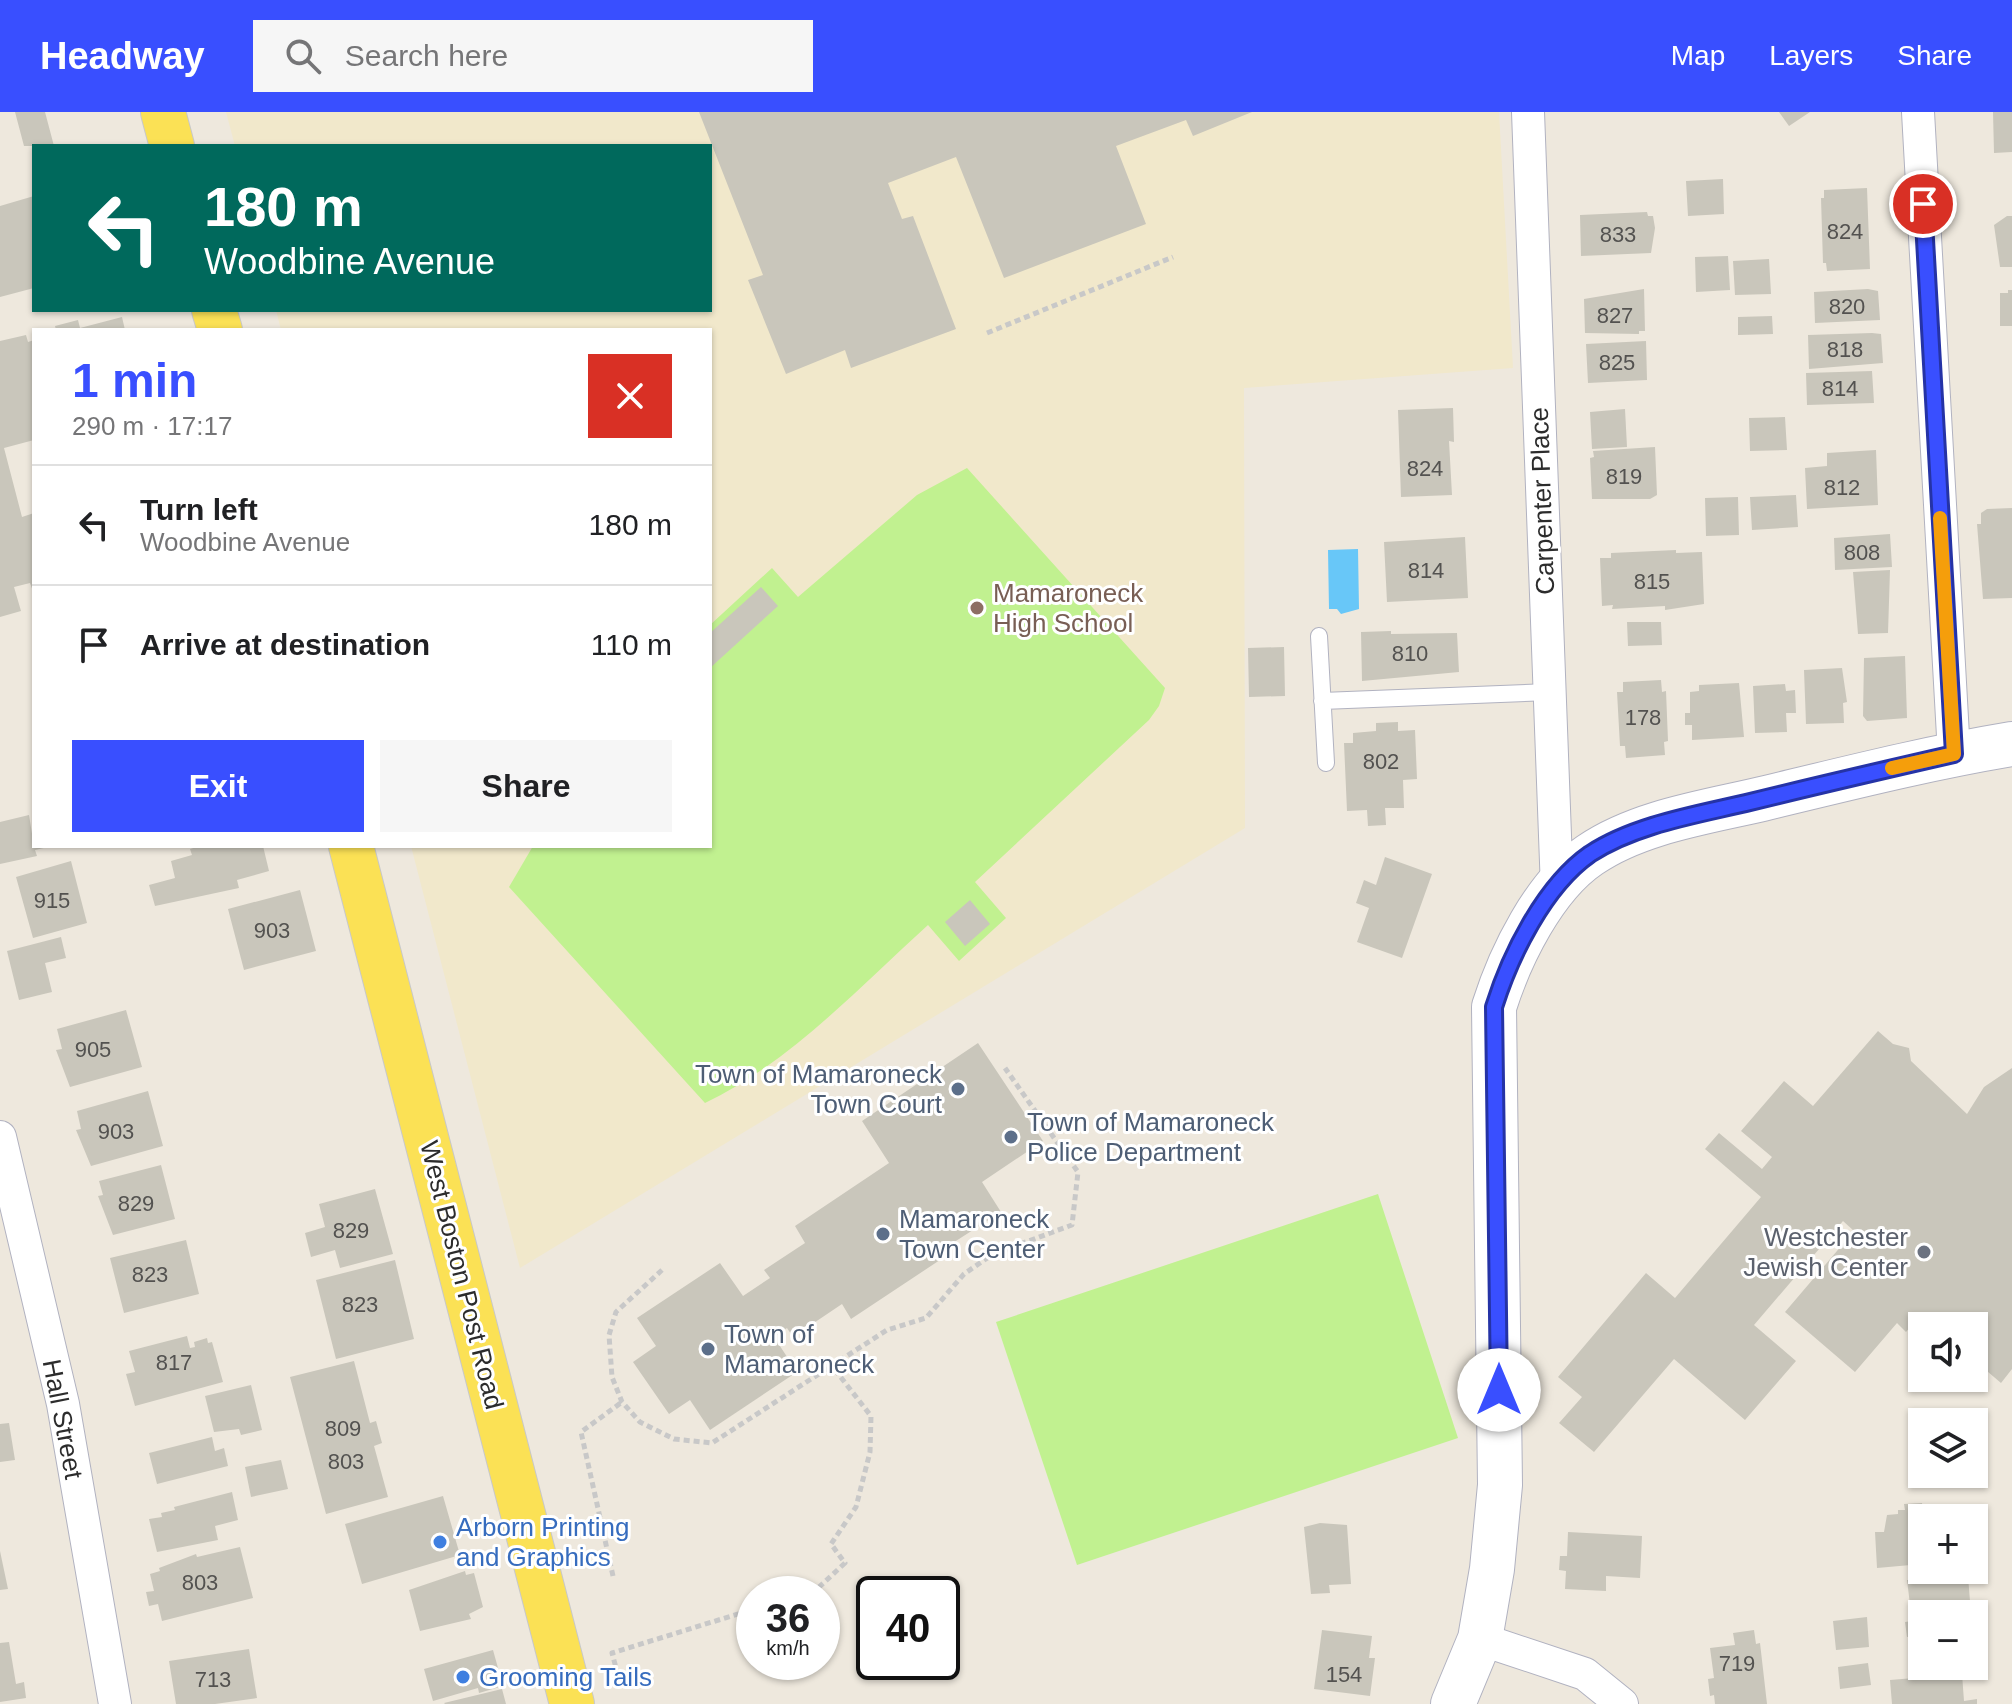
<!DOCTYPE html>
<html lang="en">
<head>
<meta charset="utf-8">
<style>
  body { margin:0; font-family:Arial,sans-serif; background:#f6f6f6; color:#202124; height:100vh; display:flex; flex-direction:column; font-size:30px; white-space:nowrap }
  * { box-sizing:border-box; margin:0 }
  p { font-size:26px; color:#757577 }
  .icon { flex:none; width:44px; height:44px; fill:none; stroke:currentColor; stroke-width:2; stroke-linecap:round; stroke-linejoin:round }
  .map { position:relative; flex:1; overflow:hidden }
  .drawer { position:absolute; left:32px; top:216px; width:680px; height:520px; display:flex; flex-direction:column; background:#fff; border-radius:0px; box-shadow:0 2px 6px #0004 }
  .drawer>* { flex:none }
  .guide { position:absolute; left:32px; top:32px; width:680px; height:168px; border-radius:0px; box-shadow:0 2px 6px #0004; background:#00695c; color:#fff; overflow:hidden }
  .buttons { position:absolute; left:1908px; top:1200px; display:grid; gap:16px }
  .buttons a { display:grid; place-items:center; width:80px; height:80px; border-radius:0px; background:#fff; box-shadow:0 2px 6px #0004; font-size:40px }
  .speed { position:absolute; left:736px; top:1464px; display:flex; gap:16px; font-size:40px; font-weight:700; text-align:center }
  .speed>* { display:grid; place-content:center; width:104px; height:104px; border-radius:50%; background:#fff; box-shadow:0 2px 6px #0004; line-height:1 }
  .speed small { font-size:20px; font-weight:400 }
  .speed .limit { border:4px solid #111; border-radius:12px; background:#fff; color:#111 }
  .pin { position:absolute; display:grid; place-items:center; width:68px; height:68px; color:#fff; margin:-34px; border:4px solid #fff; border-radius:50%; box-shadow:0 2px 8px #0007 }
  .me { position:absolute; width:88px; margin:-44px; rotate:0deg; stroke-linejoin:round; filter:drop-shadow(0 0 6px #0008) }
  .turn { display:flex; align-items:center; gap:28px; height:168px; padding:0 40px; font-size:36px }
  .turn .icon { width:104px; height:104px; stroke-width:2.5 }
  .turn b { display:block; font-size:56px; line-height:68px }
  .round { display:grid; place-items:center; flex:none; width:84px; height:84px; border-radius:0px; background:#f6f6f6 }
  .summary { display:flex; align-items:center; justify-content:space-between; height:136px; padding:0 40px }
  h1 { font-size:48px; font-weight:700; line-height:60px; color:#394fff }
  .cta { display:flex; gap:16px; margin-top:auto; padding:16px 40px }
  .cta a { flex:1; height:92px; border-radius:0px; background:#394fff; color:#fff; font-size:32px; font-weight:700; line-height:92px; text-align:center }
  .cta a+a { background:#f6f6f6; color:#202124 }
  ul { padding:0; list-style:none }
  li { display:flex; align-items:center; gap:24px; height:120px; padding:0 40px; border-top:2px solid #e0e0e0 }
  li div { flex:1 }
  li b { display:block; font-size:30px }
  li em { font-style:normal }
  header { display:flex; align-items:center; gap:48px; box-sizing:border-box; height:112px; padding:0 40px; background:#394fff; color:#fff }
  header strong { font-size:38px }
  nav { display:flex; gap:44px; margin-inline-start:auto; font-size:28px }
  .search { width:560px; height:72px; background:#f6f6f6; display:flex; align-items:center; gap:20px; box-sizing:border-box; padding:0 28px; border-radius:0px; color:#757577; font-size:30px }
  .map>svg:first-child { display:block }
</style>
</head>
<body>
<header>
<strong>Headway</strong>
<div class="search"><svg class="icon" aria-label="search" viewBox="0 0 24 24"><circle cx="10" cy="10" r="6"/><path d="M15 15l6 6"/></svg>Search here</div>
<nav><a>Map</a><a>Layers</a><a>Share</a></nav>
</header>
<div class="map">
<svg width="2012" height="1592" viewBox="0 0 2012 1592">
  <rect width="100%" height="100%" fill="#eee8dd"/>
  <path fill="#f1e8cb" d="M226 0H1499L1513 256 1244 276 1245 716 520 1156 411 734H710V218H281L276 198H710V34H235Z"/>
  <path fill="#c1f190" d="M967 356 1165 576 1159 594 1149 608 975 770 1006 806 959 849 928 813C858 876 791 950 705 991L509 775 533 734H710V513L772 456 798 485 917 383Z
    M1378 1082 1458 1326 1077 1453 996 1210Z"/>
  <path fill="#68c7f8" d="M1358 437 1359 497 1341 502 1337 497H1329L1328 438Z"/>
  <path fill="#c9c6bb" d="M15 0H45L54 34H24Z
    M699 0H1252L1193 24 1186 8 1116 34 1146 112 1004 166 956 45 888 71 902 107 913 104 956 217 851 256 845 238 786 262 748 168 763 163Z
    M1779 0H1810L1789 14Z
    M1993 0H2012V40L1994 41Z
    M1723 67 1724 102 1688 104 1686 69Z
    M1867 76 1870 157 1827 159 1826 151H1823L1821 86H1824V78Z
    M34 84V176L0 185V94Z
    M1647 100 1648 104H1653L1655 116 1651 141 1581 144 1580 103Z
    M2007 104H2012V155H2000L1994 113Z
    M1728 144 1730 178 1696 180 1695 145Z
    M1769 147 1771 182 1735 183 1733 149Z
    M1644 177 1645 219H1639V222L1585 221 1584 187Z
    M1868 177 1878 179 1880 208 1815 211 1814 180Z
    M2008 178H2012V214H2000V181H2008Z
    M1772 204 1773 222 1738 223V205Z
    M122 205 125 218H56L55 214 78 208 80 216Z
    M1872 221 1881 222 1883 251 1809 257 1808 223Z
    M26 223 28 230 34 228V328L4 336 22 405 34 401V482L30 471 14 475 21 499 0 505V229Z
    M1646 229 1647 268 1588 271 1586 232Z
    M1872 259 1874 291 1807 293 1806 261Z
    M1453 296 1454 330 1449 329 1452 383 1401 385 1398 298Z
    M1625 297 1627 335 1592 337 1590 300Z
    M1785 305 1787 338 1750 339 1749 306Z
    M1655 335 1657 383 1650 387H1592L1590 346 1594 345 1593 339Z
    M1876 338 1878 393 1807 397 1805 356 1827 354V341Z
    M1796 383 1798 415 1752 418 1750 385Z
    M1738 385 1739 423 1706 424 1705 386Z
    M2012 396V486L1983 487 1977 412H1981V401L1987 397Z
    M1890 422 1892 455 1835 458 1834 426Z
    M1465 425 1468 486 1387 490 1384 430Z
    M1676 438V441L1702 440 1704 492 1665 498V494L1612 497 1613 493 1602 494 1600 446H1611V441Z
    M1890 458 1888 521 1858 522 1853 460Z
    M761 475 778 494 710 556V521Z
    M1627 510H1661L1662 533 1628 534Z
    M1391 519V522L1457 521 1459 560 1362 569 1361 520Z
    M1284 535 1285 584 1249 585 1248 536Z
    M1905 544 1907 606 1867 609 1863 604 1864 546Z
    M1842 556 1847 590 1843 591 1844 611 1806 612 1804 558Z
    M1661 568 1662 580 1666 579 1668 629 1664 630 1665 643 1626 646 1625 634H1620L1617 580H1623V570Z
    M1739 571 1744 625 1692 628V613H1685V601H1690V580L1699 579V573Z
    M1785 572 1786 579 1795 578 1796 601H1786L1787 620 1755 621 1753 574Z
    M1398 610V619L1415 618 1417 667 1403 668 1404 696H1385L1386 713 1368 714 1367 698 1347 699 1344 631H1353V621L1376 619V611Z
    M29 703 34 734 48 735 35 738 37 744 0 752V710Z
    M200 734H263L269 759 237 768 239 776 155 794 149 773 175 766 171 749 192 743 190 737Z
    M1385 745 1432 762 1402 846 1357 830 1369 796 1356 791 1364 768 1376 773Z
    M71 749 87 811 33 826 16 765Z
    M300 778 316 839 244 858 228 797Z
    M970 788 990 812 965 834 945 810Z
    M61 825 66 846 45 851 52 880 19 888 7 839Z
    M126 898 142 955 70 975 56 938 62 937 57 917Z
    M1878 919 1893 932 1909 936 1911 949 1967 1002 1984 975 2012 956V1257L2001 1271 1974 1248V1214H1935L1921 1202 1906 1220 1897 1211 1855 1260 1785 1200 1854 1119 1843 1109 1754 1213 1796 1249 1745 1308 1674 1247 1594 1340 1559 1311 1582 1285 1558 1265 1646 1161 1675 1186 1761 1085 1705 1037 1719 1021 1762 1057 1772 1045 1741 1019 1784 969 1813 994Z
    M978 931 1043 1029 982 1070 1001 1100 945 1136 949 1142 851 1207 842 1192 793 1225 787 1216 774 1225 797 1260 710 1318 690 1288 669 1302 633 1250 656 1234 637 1206 720 1151 743 1184 770 1166 764 1158 805 1131 795 1114 889 1051 862 1009Z
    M148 979 163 1034 91 1054 76 1018 81 1017 77 999Z
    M161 1053 175 1107 113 1123 98 1084 103 1083 99 1069Z
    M375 1077 393 1142 340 1156 335 1138 311 1145 305 1121 325 1115 319 1092Z
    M186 1128 199 1182 124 1201 110 1146Z
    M395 1148 414 1227 336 1247 316 1168Z
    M187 1224 190 1236 195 1235 194 1230 207 1226 208 1231 212 1230 223 1270 135 1294 126 1262 135 1260 129 1239Z
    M354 1249 370 1311 376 1309 382 1331 374 1334 388 1385 326 1402 290 1265Z
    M251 1273 262 1318 241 1323 239 1317 214 1320 205 1284Z
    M9 1311 15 1348 0 1350V1312Z
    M212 1325 215 1339 224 1336 228 1354 157 1372 149 1341Z
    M281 1348 288 1377 251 1385 245 1355Z
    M232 1380 238 1408 215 1414 218 1428 157 1440 149 1407 162 1405 161 1401 175 1398 174 1395Z
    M443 1384 460 1443 362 1472 345 1412Z
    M1922 1391 1923 1398 1939 1397 1940 1406H1922V1452L1877 1456 1875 1420H1884L1887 1403 1898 1402V1398H1905L1904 1392Z
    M1320 1411 1347 1413 1351 1472 1329 1473 1330 1481 1311 1482 1304 1415Z
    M1568 1420 1642 1424 1640 1466 1606 1464V1479L1565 1477 1566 1459 1559 1458 1560 1444H1567Z
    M240 1435 253 1486 162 1509 158 1492 149 1494 146 1480 154 1479 150 1462 160 1459 159 1456 196 1442 197 1445Z
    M0 1439 8 1477 0 1478Z
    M465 1459 466 1463 474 1461 483 1495 469 1502 471 1507 420 1519 409 1478Z
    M1955 1463 1956 1466 1968 1464 1971 1502H1922V1523L1907 1525 1905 1510 1912 1509 1907 1468Z
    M1867 1505 1869 1535 1836 1538 1833 1509Z
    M1322 1518 1372 1524 1369 1546H1375L1370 1584 1314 1577Z
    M1754 1518 1756 1532 1760 1531 1767 1592H1715L1714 1583 1710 1584 1708 1567 1714 1566 1710 1536 1735 1533 1733 1521Z
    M9 1530 16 1572 24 1570 26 1586 0 1590V1531Z
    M249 1537 257 1586 215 1592H176L169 1549Z
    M493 1538 503 1574 479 1581 478 1576 433 1589 424 1557Z
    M1868 1551 1871 1573 1840 1577 1838 1555Z
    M1962 1562 1964 1589 1977 1587V1592H1892L1890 1568Z
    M502 1577 506 1592H445L444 1591Z"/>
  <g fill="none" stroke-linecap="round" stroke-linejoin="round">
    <g stroke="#b1b2c0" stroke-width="18">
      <path id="lane" d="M1319 524 1326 651
        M1322 589 1549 580"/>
    </g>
    <g stroke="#b1b2c0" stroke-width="34">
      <path id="street" d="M1528 0 1557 777
        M1918 0 1954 642
        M0 1025 63 1292 115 1592
        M1480 1527 1585 1562 1622 1592"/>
    </g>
    <g stroke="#b1b2c0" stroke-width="46">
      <path id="secondary" d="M1453 1592 1480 1527 1492 1457 1500 1373 1494 895C1510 844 1544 774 1590 743 1638 710 1706 700 1762 687 1845 667 1928 646 2012 632"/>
    </g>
    <g stroke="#c8c8c8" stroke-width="46">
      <path id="primary" d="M163 0 172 34
        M214 198 220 218
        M351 734 572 1592"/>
    </g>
    <path stroke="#c8c8c8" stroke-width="5" stroke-dasharray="6 4" stroke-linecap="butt" d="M987 221 1173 145
      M662 1158 616 1200 609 1223 612 1265 622 1290 640 1310 674 1327 712 1331 887 1218 926 1206 964 1162 993 1142 1072 1113 1078 1060 1005 956
      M613 1464 581 1320 622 1290
      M800 1482 817 1477 845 1451 831 1432 856 1395 870 1340 871 1304 832 1254
      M618 1563 612 1541 754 1497"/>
    <use href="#lane" stroke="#fff" stroke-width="16"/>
    <use href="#street" stroke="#fff" stroke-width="32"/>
    <use href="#secondary" stroke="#fff" stroke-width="44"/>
    <use href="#primary" stroke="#fbe155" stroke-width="44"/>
  </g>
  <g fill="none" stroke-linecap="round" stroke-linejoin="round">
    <g stroke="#2533a6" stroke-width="20">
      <path id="route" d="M1499 1278 1494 895C1510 844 1544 774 1590 742 1634 713 1695 703 1746 691 1815 674 1884 658 1954 642L1923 92"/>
    </g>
    <use href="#route" stroke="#394fff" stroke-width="14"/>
    <path stroke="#f59e0b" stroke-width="14" d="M1892 656 1954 642 1940 406"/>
  </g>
  <circle fill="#8d6e63" stroke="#fff" stroke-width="3" cx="977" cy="496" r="8"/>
  <g fill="#5c6f8a" stroke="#fff" stroke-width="3">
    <circle cx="958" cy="977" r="8"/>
    <circle cx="1011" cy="1025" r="8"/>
    <circle cx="883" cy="1122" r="8"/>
    <circle cx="708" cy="1237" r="8"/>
  </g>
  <circle fill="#6b7280" stroke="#fff" stroke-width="3" cx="1924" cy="1140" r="8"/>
  <g fill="#3f7fe0" stroke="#fff" stroke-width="3">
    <circle cx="440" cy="1430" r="8"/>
    <circle cx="463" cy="1565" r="8"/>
  </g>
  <g text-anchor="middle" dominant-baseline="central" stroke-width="6" stroke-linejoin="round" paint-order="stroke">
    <g font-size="22" fill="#535250">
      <text x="1845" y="119">824</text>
      <text x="1618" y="122">833</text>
      <text x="1847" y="194">820</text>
      <text x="1615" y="203">827</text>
      <text x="1845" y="237">818</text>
      <text x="1617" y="250">825</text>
      <text x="1840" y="276">814</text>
      <text x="1425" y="356">824</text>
      <text x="1624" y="364">819</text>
      <text x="1842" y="375">812</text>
      <text x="1862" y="440">808</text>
      <text x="1426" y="458">814</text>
      <text x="1652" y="469">815</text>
      <text x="1410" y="541">810</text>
      <text x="1643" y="605">178</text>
      <text x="1381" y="649">802</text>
      <text x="52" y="788">915</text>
      <text x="272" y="818">903</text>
      <text x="93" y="937">905</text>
      <text x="116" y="1019">903</text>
      <text x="136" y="1091">829</text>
      <text x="351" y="1118">829</text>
      <text x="150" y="1162">823</text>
      <text x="360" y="1192">823</text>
      <text x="174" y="1250">817</text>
      <text x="343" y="1316">809</text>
      <text x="346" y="1349">803</text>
      <text x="200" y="1470">803</text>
      <text x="1737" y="1551">719</text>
      <text x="1344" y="1562">154</text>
      <text x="213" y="1567">713</text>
    </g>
    <g font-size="26" fill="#2c2c2c" stroke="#fff">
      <text transform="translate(1542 389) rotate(-92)">Carpenter Place</text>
      <text transform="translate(462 1163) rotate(76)">West Boston Post Road</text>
      <text transform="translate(63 1307) rotate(79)">Hall Street</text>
    </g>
    <g font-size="26" fill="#785e54" stroke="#fff" text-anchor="start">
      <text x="993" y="481">Mamaroneck<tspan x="993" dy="30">High School</tspan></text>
    </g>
    <g font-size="26" fill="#4e5e75" stroke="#fff" text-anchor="start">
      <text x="942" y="962" text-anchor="end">Town of Mamaroneck<tspan x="942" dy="30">Town Court</tspan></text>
      <text x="1027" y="1010">Town of Mamaroneck<tspan x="1027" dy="30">Police Department</tspan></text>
      <text x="899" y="1107">Mamaroneck<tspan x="899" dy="30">Town Center</tspan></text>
      <text x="724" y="1222">Town of<tspan x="724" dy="30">Mamaroneck</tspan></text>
    </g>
    <g font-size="26" fill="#5b616d" stroke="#fff" text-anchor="end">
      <text x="1908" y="1125">Westchester<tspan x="1908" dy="30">Jewish Center</tspan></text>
    </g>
    <g font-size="26" fill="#366cbe" stroke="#fff" text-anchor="start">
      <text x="456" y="1415">Arborn Printing<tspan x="456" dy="30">and Graphics</tspan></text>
      <text x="479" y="1565">Grooming Tails</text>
    </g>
  </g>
</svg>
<div class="buttons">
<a><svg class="icon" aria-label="sound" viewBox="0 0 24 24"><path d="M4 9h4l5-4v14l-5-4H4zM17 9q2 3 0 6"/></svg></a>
<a><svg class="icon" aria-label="layers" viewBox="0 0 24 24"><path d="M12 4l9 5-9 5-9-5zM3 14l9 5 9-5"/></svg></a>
<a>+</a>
<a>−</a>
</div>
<div class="speed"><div>36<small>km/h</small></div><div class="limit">40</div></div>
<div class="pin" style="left:1923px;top:92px;background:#d93025"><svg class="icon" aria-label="arrive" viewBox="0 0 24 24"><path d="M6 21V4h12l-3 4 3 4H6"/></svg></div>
<svg class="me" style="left:1499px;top:1278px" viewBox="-20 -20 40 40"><circle r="19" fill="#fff"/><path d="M0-13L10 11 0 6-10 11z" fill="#394fff"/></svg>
<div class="guide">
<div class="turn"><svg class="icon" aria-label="left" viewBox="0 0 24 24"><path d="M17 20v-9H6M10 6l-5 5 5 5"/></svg><div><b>180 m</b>Woodbine Avenue</div></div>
</div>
<section class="drawer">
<div class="summary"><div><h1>1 min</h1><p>290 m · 17:17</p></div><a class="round" style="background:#d93025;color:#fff"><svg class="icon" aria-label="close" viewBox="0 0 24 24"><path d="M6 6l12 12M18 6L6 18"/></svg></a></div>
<ul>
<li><svg class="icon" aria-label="left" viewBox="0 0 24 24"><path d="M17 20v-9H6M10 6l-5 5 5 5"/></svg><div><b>Turn left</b><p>Woodbine Avenue</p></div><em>180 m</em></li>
<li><svg class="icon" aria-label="arrive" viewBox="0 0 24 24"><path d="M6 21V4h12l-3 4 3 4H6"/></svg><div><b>Arrive at destination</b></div><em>110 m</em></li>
</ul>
<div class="cta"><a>Exit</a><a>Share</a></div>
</section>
</div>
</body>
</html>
